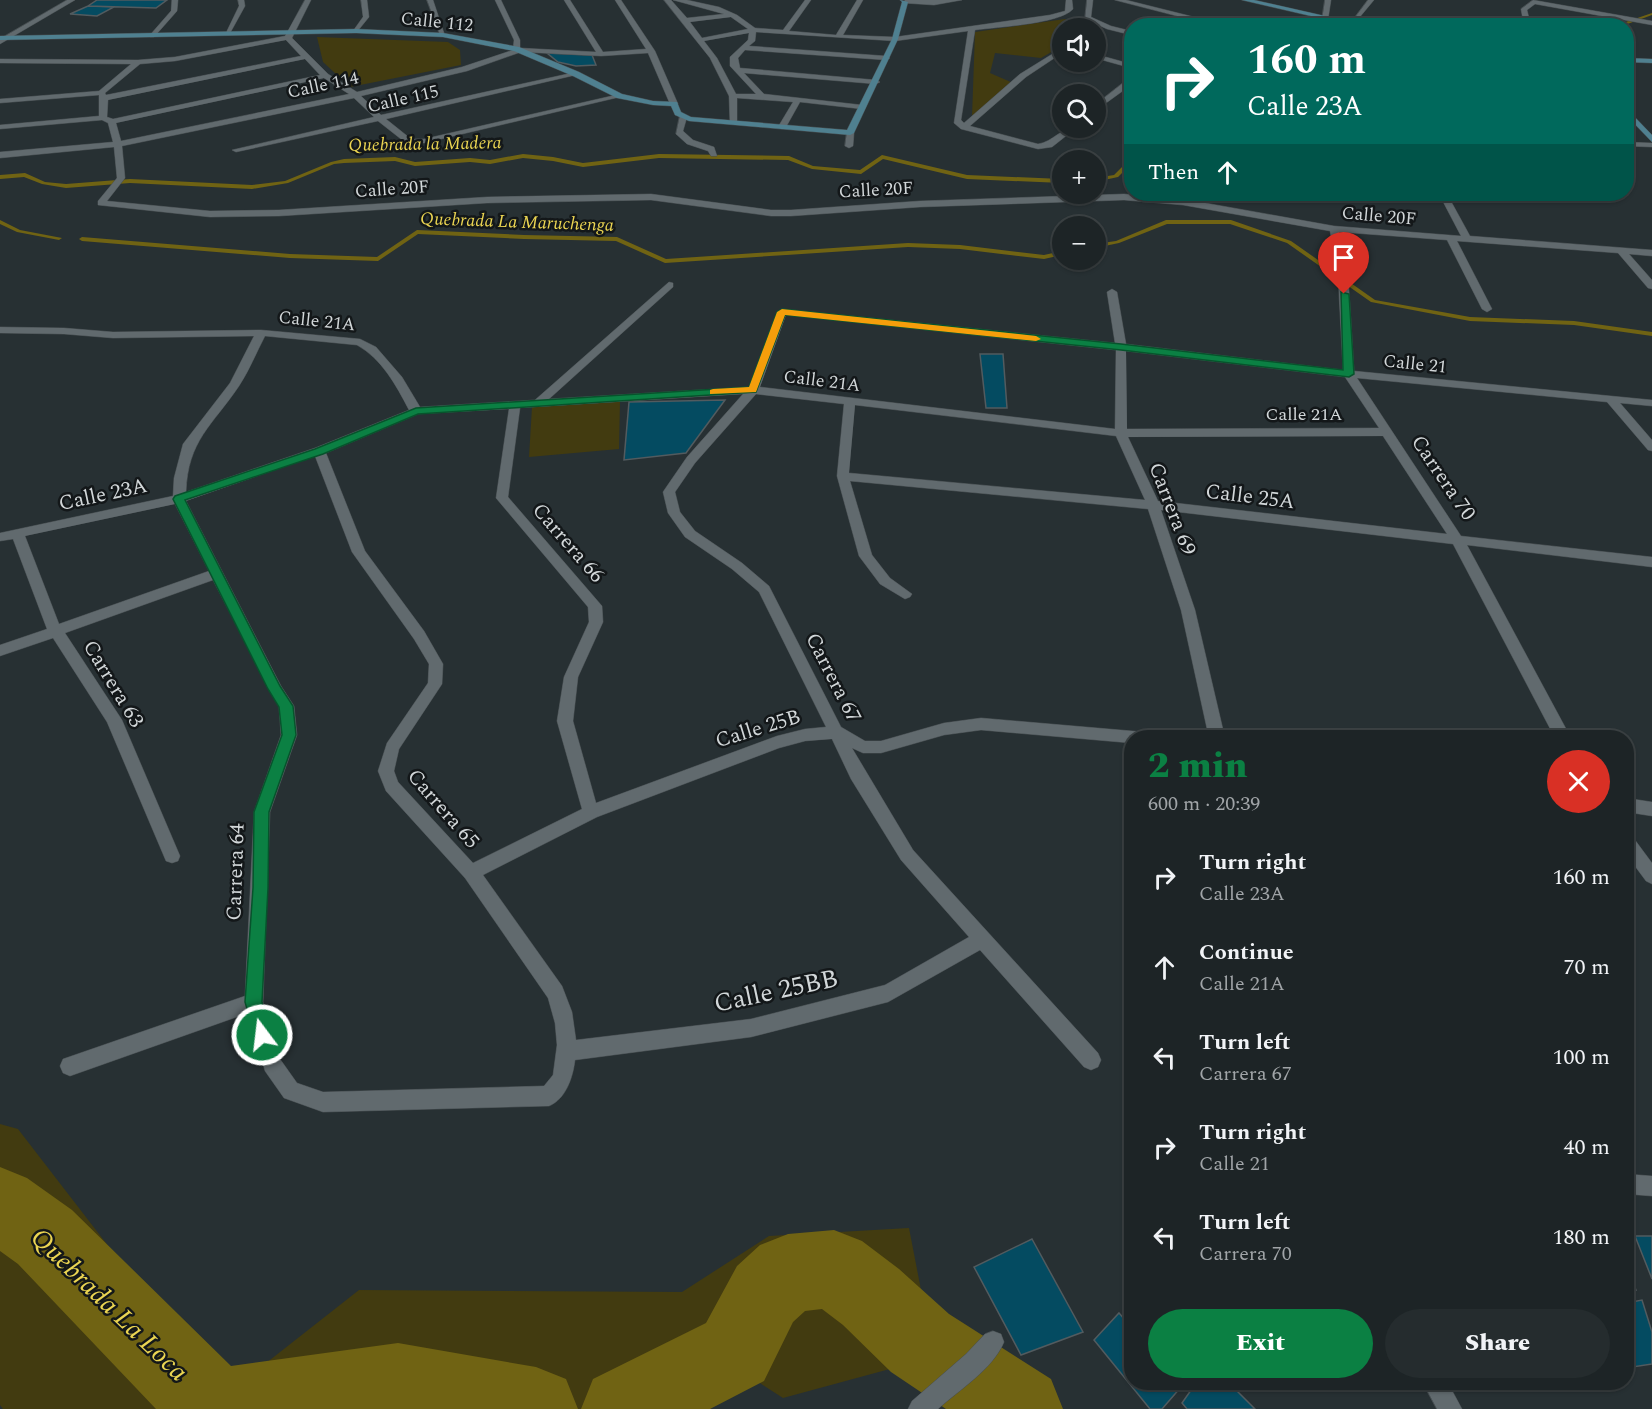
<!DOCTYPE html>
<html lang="en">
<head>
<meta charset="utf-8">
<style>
  body { margin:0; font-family:Spectral,serif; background:#252c2e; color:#f1f3f6; height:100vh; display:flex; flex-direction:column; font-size:22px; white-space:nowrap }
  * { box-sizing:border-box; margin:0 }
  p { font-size:20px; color:#a0a4a7 }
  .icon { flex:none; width:33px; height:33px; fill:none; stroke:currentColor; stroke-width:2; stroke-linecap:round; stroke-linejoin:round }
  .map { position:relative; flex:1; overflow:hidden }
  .drawer { position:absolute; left:1124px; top:730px; width:510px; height:660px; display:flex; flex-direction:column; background:#1d2426; border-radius:24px; box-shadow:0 2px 4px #0004,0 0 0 2px #3b4143 }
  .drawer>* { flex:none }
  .banner { position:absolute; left:1124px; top:18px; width:510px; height:183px; border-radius:24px; box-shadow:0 2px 4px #0004,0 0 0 2px #3b4143; background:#00695c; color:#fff; overflow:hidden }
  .controls { position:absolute; left:1052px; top:18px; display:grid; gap:12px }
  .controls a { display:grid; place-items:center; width:54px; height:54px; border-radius:50%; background:#1d2426; box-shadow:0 2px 4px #0004,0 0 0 2px #3b4143; font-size:30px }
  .pin { position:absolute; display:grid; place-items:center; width:51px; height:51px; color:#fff; margin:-62px -26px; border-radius:50% 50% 50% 0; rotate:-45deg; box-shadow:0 0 6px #0007 }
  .pin .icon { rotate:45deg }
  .me { position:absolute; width:66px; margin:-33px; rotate:345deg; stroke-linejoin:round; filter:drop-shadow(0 0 4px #0008) }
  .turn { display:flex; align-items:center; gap:21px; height:126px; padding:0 24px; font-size:27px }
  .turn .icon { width:78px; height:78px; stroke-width:2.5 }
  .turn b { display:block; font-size:42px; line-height:51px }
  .then { display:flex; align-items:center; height:57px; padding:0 24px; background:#0003; gap:12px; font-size:22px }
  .round { display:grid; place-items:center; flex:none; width:63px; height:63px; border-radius:32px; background:#252c2e }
  .head { display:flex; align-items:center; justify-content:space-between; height:102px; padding:0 24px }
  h1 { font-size:36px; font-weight:800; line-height:45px; color:#0b8043 }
  .button { display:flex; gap:12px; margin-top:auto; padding:12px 24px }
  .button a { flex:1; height:69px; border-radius:36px; background:#0b8043; color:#fff; font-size:24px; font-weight:800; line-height:69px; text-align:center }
  .button a+a { background:#252c2e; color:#f1f3f6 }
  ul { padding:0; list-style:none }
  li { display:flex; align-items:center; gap:18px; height:90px; padding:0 24px }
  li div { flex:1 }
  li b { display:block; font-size:22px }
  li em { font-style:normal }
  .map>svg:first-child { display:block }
</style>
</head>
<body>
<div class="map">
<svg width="1652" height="1409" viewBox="0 0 1652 1409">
  <rect width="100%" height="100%" fill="#273033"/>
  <path fill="#423b10" d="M1065 19 1098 27 1062 28V46L1041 58 995 53 990 73 1013 83 972 117 975 32Z
    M317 37 448 42 460 50 461 65 350 87 323 62Z
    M620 401 619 449 529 457 532 407Z
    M0 1124 18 1129 224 1396 359 1290 682 1292 769 1236 909 1228 934 1357 783 1398 701 1345 666 1409H3L0 1405Z"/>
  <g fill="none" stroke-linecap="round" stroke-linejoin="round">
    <path fill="#706313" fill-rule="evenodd" d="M1652 13V15L1622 26H1614Z
      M1131 139V146L1128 154 1131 160V164L1118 177 1095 182V178L1114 175 1127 162 1122 154 1129 140Z
      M523 154 553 157 583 163 659 154 789 156 813 166 860 170 882 155 967 175 1062 179V183L967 179 883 159 861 174 812 169 788 160 659 158 583 167 553 161 523 158 490 164 470 162 415 166 395 161 344 163 334 164 288 183 252 189 130 183 66 188 42 184 24 177 0 179V175L25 173 45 182 66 184 130 179 252 185 285 181 331 162 344 159 395 157 415 162 470 158 490 160Z
      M0 220 20 230 62 238 59 240 17 232 0 224Z
      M1166 220H1231L1291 241 1375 300 1470 317 1574 321 1652 332V336L1574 325 1470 321 1371 302 1287 243 1230 224H1167L1119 243 1095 248V244L1116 241Z
      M417 230 524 235 617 237 666 259 908 243 960 245 1044 255 1062 251V255L1044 259 960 249 908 247 665 263 616 241 524 239 418 234 378 261 290 258 82 241 79 239 82 237 290 254 377 257Z"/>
    <path fill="#706313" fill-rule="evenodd" d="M0 1167 27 1178 72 1210 231 1366 398 1343 536 1367 566 1379 578 1409H156L18 1264 0 1251Z
      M834 1230 862 1241 899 1269 949 1314 1051 1379 1063 1409H946L891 1372 843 1325 822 1309 805 1311 793 1322 764 1381 710 1409H581L593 1379 706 1323 737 1266 760 1245 788 1234Z"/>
  </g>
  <path fill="#044b61" stroke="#525b5f" stroke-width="1.5" d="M97 0H167L156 8 88 6Z
    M88 6 114 7 97 16 70 14Z
    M547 53 592 55 596 65 576 66 558 62Z
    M980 354H1003L1007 408H986Z
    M725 400 686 453 624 460 629 402Z
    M1635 1236H1652V1279Z
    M1032 1239 1083 1332 1021 1355 974 1267Z
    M1626 1265 1636 1290 1626 1291Z
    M1642 1300 1652 1332V1364L1626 1368V1303Z
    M1119 1313 1131 1327V1383H1177L1181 1387 1162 1409H1150L1094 1340Z
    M1196 1383H1229L1255 1409H1187L1182 1403Z"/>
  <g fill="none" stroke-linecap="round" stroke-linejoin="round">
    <g stroke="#464d50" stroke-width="1">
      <path id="street" d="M67 0H75L0 44V39Z
        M172 0H178L177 11 154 37H150V35L171 11Z
        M238 0H244L245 6 229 35H225L239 6Z
        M305 0H311L292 38 328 74 357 92 462 67 513 50 514 40 495 0H501L520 40V48L596 52 564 0H570L603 52 646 49 615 0H621L655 51 678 104 674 106 670 104 648 53 601 56 521 52 467 71 361 96 381 115 576 72 580 74 386 119 411 139H424L620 94 624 96 424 143H406L378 121 236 152 232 150 374 117 354 98 122 146 125 178 107 201 210 211 279 210 487 197 651 194 771 210H791L920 201 1124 194 1183 199 1334 226 1461 236 1439 194H1447L1470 236 1652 250V256L1629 254 1652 280V289L1648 288 1618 253 1457 241 1492 309 1487 312 1482 309 1447 240 1339 232 1348 275 1354 371 1652 400V406L1620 403 1652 440V451L1648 450 1607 402 1357 378 1461 536 1652 557V567L1467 545 1571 738H1555L1453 544 1161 510 1195 610 1225 738H1209L1181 610 1148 509 850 481 872 555 890 578 912 594 910 597 905 599 880 584 859 556 837 476 844 404 756 394 695 463 675 492 680 512 695 531 742 563 769 586 841 727 865 741H881L944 723 981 718 1144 732 1149 734 1152 738H1131V743L981 730 944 735 881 753H863L852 748 913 850 1098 1053 1101 1060 1098 1067 1091 1070 1084 1067 980 950 888 1002 751 1037 575 1060C573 1077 566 1099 549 1106L323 1112 284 1098 265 1071 248 1013 70 1076 63 1073 60 1066 63 1059 245 996 254 812 281 735 279 707 213 580 65 633 122 720 180 856 178 861 172 863 166 861 107 722 53 638 0 656V645L47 629 13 539 0 541V533L173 496 174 478 183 444 230 383 254 336 113 338 64 334 0 333V327L64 328 113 332 261 330 360 339 376 347 402 377 420 407 535 400 669 282 673 283V287L549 399 749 387 777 312 782 309 1115 343 1107 292 1112 289 1117 292 1126 344 1343 370 1338 275 1330 231 1183 205 1124 200 920 207 791 216H771L651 200 487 203 279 216 210 217 98 205V201L117 178 114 147 0 158V152L113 142 108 123 102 120 0 129V125L99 116V95L0 103V99L99 91 131 64 0 63V59L138 60 175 57 285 36ZM286 40 301 56 106 95 105 93 140 64 175 61ZM305 59 320 75 113 119 107 117 108 100ZM324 78 349 94 121 141 116 123ZM786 315 1116 350 1115 429 760 387ZM265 336 357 345C382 359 396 385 409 410L315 448 186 492C188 440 212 426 239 386 249 371 256 353 265 336ZM1126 351 1345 377 1379 428 1127 429ZM743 394 687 457 665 489 663 492 668 513 685 537 732 569 759 592 826 727 805 729 777 736 596 803 573 721 578 677 603 622 602 606 508 497 520 408ZM855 405 1116 436 1145 500 849 473ZM509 409 496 498 588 607 589 622 564 677 557 721 582 809 473 863 398 782 394 771 399 749 442 684 443 664 424 631 365 551 326 453 418 414ZM1383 436 1447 534 1158 501 1128 437ZM315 456 352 552 414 639 429 664 428 683 387 743 378 771 386 791 465 878 548 998 555 1023 557 1045 553 1075 544 1086 323 1092 297 1083 280 1059 263 1002 270 812 297 735 294 706 281 686 186 501ZM175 504 209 571 59 624 25 536ZM832 739 851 779 901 860 969 937 885 985 751 1019 576 1040 572 1012 562 986 483 875 597 817 779 748 805 741Z
        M361 0H367L369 17 356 33 353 31 363 17Z
        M427 0H433L445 36 440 35Z
        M664 0H671L687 18 724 14 673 0H687L719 7 737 15 755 28 783 30 805 0H811L789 31 836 35 857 0H863L843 35 895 37 1050 15 1065 11 1066 0H1072L1073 9C1060 24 997 27 975 30L961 120 964 123 1020 74 1062 48V53L1026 77 970 126 1038 144C1053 142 1061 127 1076 128L1052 147 1038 149 961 129 954 123 968 31 895 41 756 32 755 41 749 46 886 56 890 58 886 60 745 50 738 58 740 68 876 80 880 82 876 84 744 73 764 94 862 105 866 107 862 109 800 102 786 127 782 129 778 127 793 102 737 98V122L730 124 729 96 710 58ZM731 17 748 29 702 38 690 22ZM749 33 748 40 730 57V66L756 94H736L717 58 704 41Z
        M905 0H962L934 5 903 3Z
        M1087 0H1093L1091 17 1111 26 1131 31V35L1107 29 1085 19Z
        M1115 0H1126L1230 26H1216Z
        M1325 0H1331L1327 26H1321Z
        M1368 0H1374L1354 24H1350Z
        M1533 0 1652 21V25L1535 4 1527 10 1531 26H1524L1521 9Z
        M1095 54 1131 64V68L1095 58Z
        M1128 79H1131V85L1095 111V105Z
        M680 115 687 117 683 131 693 140 714 147 717 156H711L708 151 687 144 676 134Z
        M847 131 854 133 853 146 849 148 845 146Z
        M1626 142 1652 143V147L1626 146Z
        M1626 798 1652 802V816L1626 812Z
        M1626 834 1632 836 1652 863V884L1646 881 1626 854Z
        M1626 1174 1652 1176V1196L1626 1194Z
        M993 1331 1001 1334 1004 1342C993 1369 959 1390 938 1409H908L912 1401 966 1354 985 1334Z
        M1423 1383H1448L1462 1409H1437Z"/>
    </g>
    <g stroke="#464d50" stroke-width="1">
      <path id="secondary" d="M900 0 908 2 898 39 854 133 850 135 689 121 675 115 671 106 653 105 617 98 573 76 514 51 443 37 356 33 0 40V36L356 29 443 33 519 47 579 72 622 94 653 101 677 102 681 112 691 117 847 130 892 39 902 2Z
        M1242 0H1254L1369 26H1354Z
        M1626 58 1652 59V63L1626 62Z
        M1626 108 1652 135V142L1626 115Z"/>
    </g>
    <use href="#street" fill="#616a6e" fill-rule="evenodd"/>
    <use href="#secondary" fill="#4f8090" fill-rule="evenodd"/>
  </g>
  <path fill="#0b8043" stroke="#07532c" stroke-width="1.5" d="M1341 292 1349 294 1354 374 1349 377 1121 350 785 315 756 392 418 414 323 454 185 500 280 686 293 706 296 735 269 812 268 888 262 1002 271 1035 269 1041 262 1044 256 1041 245 1002 253 888 254 812 282 735 279 707 268 689 173 499 175 496 315 449 416 408 749 387 777 312 782 309 1121 344 1343 370Z"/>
  <path fill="#f59e0b" d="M782 309 1036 336 1041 339 1036 341 785 315 756 392 710 394V390L713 389 749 387 777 312Z"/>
  <g text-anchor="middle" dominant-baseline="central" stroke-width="5" stroke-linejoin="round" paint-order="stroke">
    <g font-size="18" fill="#d2d7d9" stroke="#131719">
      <text transform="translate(437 22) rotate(6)">Calle 112</text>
      <text transform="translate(323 85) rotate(-12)">Calle 114</text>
      <text transform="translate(403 99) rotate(-13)">Calle 115</text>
      <text transform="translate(392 189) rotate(-4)">Calle 20F</text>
      <text transform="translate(876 190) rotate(-3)">Calle 20F</text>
      <text transform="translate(1379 216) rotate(5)">Calle 20F</text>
      <text transform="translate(317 321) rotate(6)">Calle 21A</text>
      <text transform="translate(1415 364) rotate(6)">Calle 21</text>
      <text transform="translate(822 381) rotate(7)">Calle 21A</text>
      <text x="1304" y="414">Calle 21A</text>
    </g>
    <g font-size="18" font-style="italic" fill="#ebd552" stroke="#131719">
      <text transform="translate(425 144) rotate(-1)">Quebrada la Madera</text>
      <text transform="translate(517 222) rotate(2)">Quebrada La Maruchenga</text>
    </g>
    <g font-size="21" fill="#d2d7d9" stroke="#131719">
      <text transform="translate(1443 478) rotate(56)">Carrera 70</text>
      <text transform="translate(103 495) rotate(-12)">Calle 23A</text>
      <text transform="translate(1250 497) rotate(7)">Calle 25A</text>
      <text transform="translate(1172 509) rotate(69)">Carrera 69</text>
      <text transform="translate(568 543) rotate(49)">Carrera 66</text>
      <text transform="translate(833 678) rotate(63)">Carrera 67</text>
      <text transform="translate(113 684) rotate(59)">Carrera 63</text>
      <text transform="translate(758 729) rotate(-17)">Calle 25B</text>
      <text transform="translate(443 809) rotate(49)">Carrera 65</text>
      <text transform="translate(236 872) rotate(-88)">Carrera 64</text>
    </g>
    <g font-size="26" fill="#d2d7d9" stroke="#131719">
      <text transform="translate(776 991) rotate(-12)">Calle 25BB</text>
    </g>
    <g font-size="27" font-style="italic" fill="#ebd552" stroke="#131719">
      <text transform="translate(109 1305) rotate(44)">Quebrada La Loca</text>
    </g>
  </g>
</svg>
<div class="controls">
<a><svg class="icon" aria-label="sound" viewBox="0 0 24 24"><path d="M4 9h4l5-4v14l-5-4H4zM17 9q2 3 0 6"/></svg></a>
<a><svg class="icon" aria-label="search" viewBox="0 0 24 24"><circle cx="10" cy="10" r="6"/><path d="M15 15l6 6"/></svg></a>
<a>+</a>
<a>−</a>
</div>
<div class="pin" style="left:1344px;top:294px;background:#d93025"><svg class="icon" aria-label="arrive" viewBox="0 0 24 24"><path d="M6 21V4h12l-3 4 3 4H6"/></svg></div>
<svg class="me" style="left:262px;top:1035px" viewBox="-20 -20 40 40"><circle r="17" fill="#0b8043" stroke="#fff" stroke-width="3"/><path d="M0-11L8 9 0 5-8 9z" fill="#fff"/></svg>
<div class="banner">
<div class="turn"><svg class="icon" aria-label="right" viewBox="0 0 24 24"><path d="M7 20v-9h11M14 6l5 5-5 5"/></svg><div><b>160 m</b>Calle 23A</div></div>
<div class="then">Then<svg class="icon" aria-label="ahead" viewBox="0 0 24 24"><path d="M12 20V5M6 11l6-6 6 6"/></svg></div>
</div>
<section class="drawer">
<div class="head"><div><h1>2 min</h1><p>600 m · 20:39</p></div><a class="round" style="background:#d93025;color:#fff"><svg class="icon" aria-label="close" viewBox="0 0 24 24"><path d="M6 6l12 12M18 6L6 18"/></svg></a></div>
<ul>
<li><svg class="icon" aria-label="right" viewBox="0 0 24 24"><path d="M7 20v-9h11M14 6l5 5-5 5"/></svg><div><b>Turn right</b><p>Calle 23A</p></div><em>160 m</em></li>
<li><svg class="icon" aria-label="ahead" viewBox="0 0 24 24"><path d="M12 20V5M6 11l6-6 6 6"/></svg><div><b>Continue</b><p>Calle 21A</p></div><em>70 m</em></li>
<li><svg class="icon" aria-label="left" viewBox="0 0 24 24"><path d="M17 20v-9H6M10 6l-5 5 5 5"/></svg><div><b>Turn left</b><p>Carrera 67</p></div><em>100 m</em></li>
<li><svg class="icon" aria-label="right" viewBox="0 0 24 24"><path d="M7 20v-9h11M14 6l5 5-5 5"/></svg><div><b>Turn right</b><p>Calle 21</p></div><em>40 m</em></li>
<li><svg class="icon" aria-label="left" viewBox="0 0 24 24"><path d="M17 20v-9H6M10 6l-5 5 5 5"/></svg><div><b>Turn left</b><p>Carrera 70</p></div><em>180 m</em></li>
</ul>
<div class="button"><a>Exit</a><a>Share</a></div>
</section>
</div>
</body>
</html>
